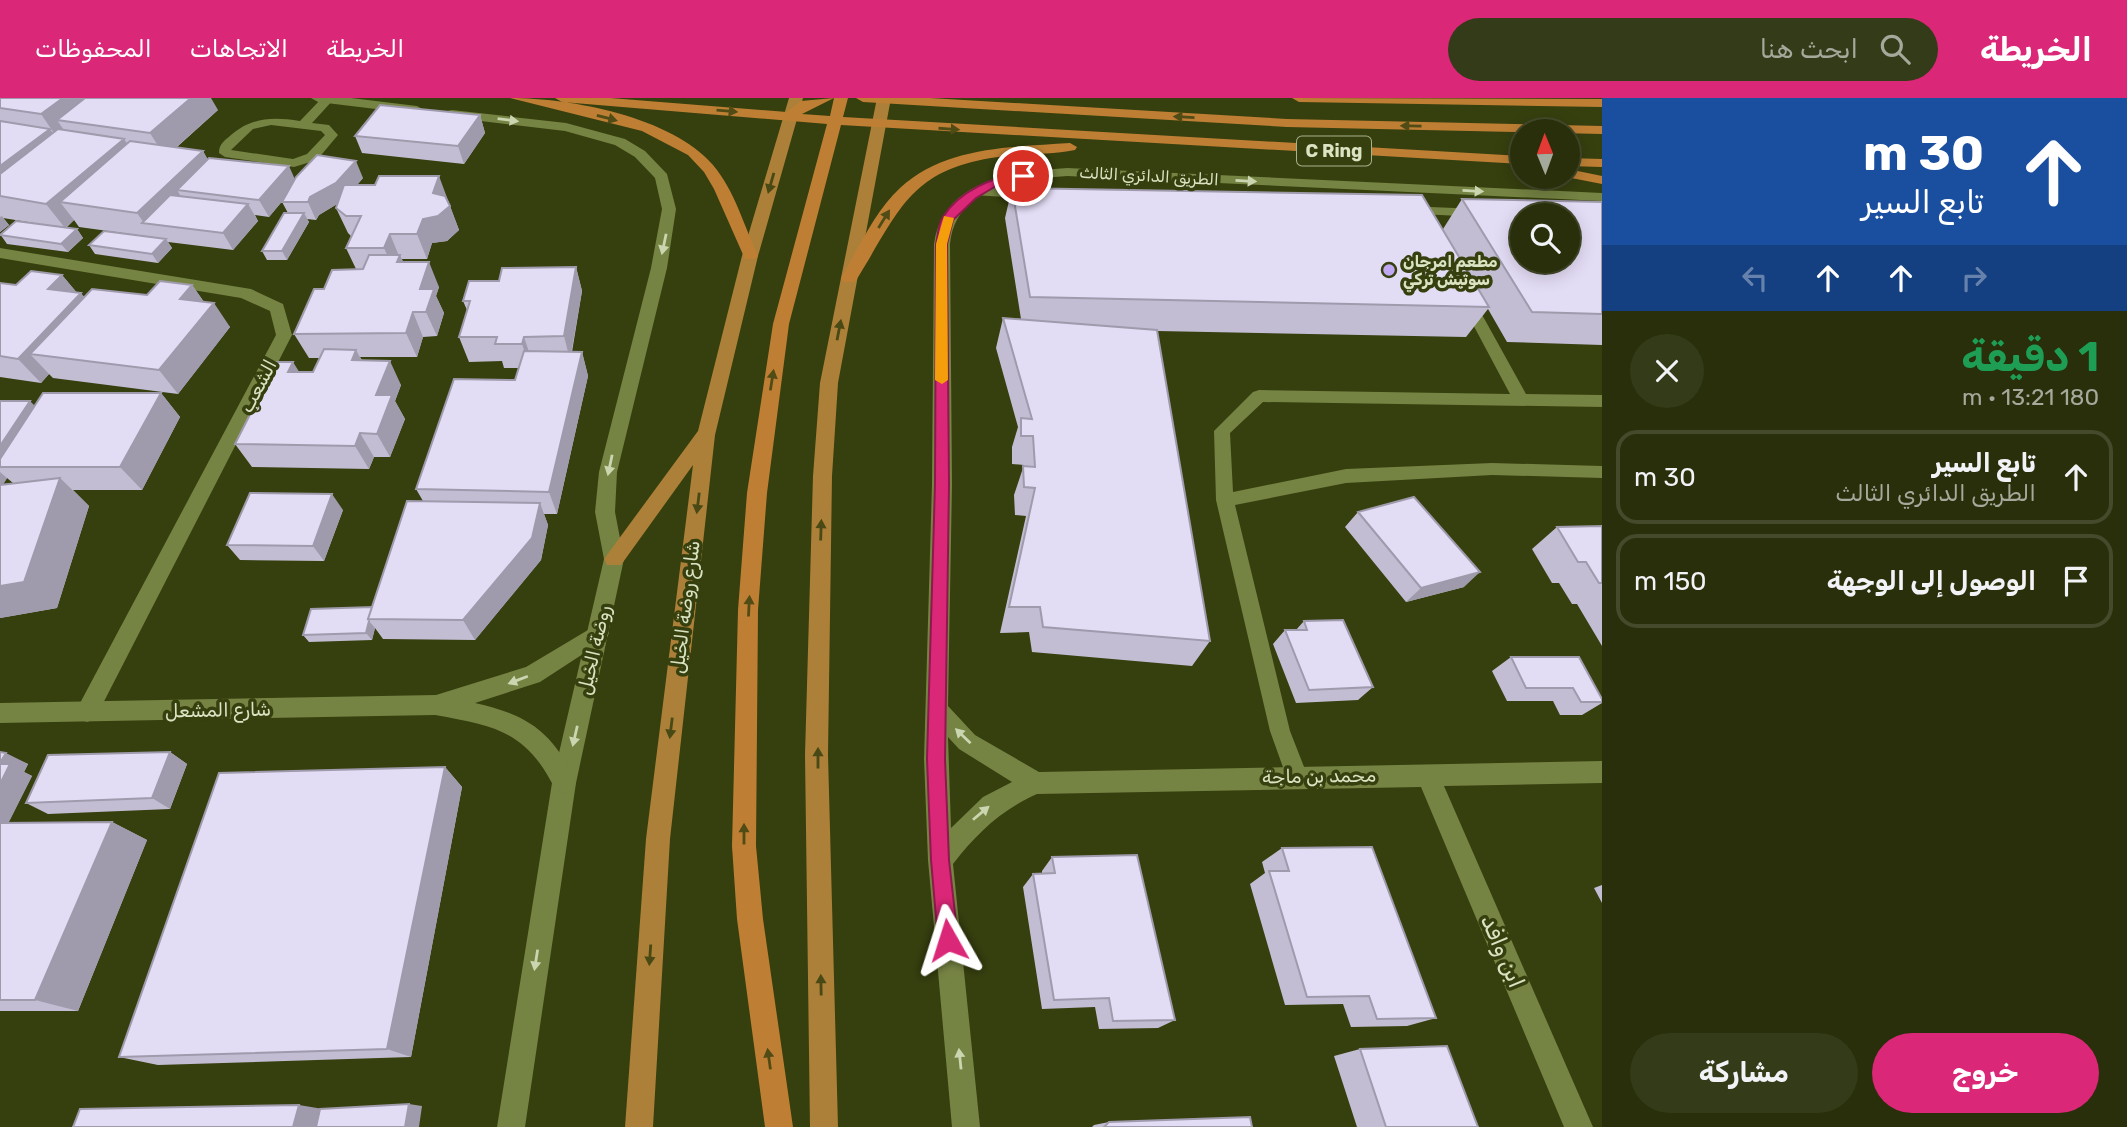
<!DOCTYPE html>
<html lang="ar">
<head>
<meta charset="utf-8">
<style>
  body { margin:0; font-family:Rubik,"Noto Naskh Arabic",sans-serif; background:#343b18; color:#f1f3f6; direction:rtl; height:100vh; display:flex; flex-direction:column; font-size:26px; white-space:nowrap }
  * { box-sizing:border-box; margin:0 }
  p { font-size:23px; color:#a5a99c }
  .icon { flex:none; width:38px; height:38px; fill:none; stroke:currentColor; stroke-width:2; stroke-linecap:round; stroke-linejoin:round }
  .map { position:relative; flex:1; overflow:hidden; direction:ltr }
  .panel { display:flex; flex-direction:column; background:#282f0a; width:525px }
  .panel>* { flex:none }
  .guide { background:#1a4fa0; color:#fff; overflow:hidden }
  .needle { width:46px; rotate:359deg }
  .fabs { position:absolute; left:1510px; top:21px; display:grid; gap:14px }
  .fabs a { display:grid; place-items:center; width:70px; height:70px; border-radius:50%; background:#282f0a; box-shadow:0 4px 18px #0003,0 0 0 2px #444a2b; font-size:35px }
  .pin { position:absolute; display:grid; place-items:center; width:60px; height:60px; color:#fff; margin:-30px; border:4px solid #fff; border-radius:50%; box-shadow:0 2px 7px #0007 }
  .me { position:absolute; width:77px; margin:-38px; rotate:354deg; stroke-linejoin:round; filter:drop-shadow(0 0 5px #0008) }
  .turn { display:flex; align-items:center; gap:24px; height:147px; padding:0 28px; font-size:32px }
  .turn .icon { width:91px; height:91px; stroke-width:2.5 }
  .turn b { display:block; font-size:49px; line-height:60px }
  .lanes { display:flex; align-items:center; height:66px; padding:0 28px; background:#0003; justify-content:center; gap:35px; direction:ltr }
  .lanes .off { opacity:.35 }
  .round { display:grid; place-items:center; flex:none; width:74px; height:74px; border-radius:37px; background:#343b18 }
  .head { display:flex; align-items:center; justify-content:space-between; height:119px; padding:0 28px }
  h1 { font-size:42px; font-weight:700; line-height:52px; color:#1e9e55 }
  .primary-button { display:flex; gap:14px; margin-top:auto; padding:14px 28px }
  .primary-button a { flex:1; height:80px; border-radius:42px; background:#db2777; color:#fff; font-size:28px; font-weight:700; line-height:80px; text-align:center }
  .primary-button a+a { background:#343b18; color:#f1f3f6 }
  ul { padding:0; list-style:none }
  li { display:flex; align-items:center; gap:21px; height:94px; margin:0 14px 10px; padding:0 14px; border:4px solid #444a2b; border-radius:21px }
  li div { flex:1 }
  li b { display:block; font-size:26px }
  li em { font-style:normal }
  header { display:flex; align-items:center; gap:42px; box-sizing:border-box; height:98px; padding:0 35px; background:#db2777; color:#fff }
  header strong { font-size:33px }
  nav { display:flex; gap:38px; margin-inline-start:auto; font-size:24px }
  .search { width:490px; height:63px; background:#343b18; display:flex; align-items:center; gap:18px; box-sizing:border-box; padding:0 24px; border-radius:38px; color:#a5a99c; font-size:26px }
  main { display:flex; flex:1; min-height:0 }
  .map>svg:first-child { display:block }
</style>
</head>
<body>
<header>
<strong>الخريطة</strong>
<div class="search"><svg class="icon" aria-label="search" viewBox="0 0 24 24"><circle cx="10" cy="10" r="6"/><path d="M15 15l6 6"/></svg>ابحث هنا</div>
<nav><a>الخريطة</a><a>الاتجاهات</a><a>المحفوظات</a></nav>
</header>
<main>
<section class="panel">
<div class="guide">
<div class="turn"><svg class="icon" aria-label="ahead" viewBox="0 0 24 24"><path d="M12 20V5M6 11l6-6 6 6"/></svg><div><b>30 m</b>تابع السير</div></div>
<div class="lanes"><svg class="icon off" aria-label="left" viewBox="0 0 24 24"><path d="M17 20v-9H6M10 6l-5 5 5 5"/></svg><svg class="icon" aria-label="ahead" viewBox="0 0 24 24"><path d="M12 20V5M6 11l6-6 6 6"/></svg><svg class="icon" aria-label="ahead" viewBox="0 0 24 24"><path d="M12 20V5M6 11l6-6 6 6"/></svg><svg class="icon off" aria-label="right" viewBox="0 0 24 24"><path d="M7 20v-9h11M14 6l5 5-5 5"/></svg></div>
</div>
<div class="head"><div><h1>1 دقيقة</h1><p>180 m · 13:21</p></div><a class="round"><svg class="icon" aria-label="close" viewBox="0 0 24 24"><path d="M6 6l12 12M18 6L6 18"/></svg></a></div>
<ul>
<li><svg class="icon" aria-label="ahead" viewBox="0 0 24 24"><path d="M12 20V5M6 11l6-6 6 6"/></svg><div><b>تابع السير</b><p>الطريق الدائري الثالث</p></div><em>30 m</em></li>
<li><svg class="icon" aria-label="arrive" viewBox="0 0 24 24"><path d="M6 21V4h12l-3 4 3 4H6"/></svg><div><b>الوصول إلى الوجهة</b></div><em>150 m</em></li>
</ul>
<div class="primary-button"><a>خروج</a><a>مشاركة</a></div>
</section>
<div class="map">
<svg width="1602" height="1029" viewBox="0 0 1602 1029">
  <rect width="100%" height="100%" fill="#363f0e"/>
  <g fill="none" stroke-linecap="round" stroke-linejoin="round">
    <path fill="#758343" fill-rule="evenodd" d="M322 0 334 1 312 25 329 27 338 37 317 62 294 69 225 59 219 55C219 46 224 43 231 37 252 19 273 19 300 23ZM271 27 321 33 325 37 307 56 293 61 231 52 253 31Z
      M978 90 1036 93 1043 97 1036 101 973 97V91Z
      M1405 108 1480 111 1487 115 1480 119 1400 115V109Z
      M1468 199 1475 204 1526 296 1602 297V309L1263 304 1230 335 1233 394 1346 371 1492 365 1602 368V380L1492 377 1346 385 1235 407 1290 633 1308 679 1305 686 1297 689 1289 686 1270 633 1216 402 1214 333 1253 294 1259 292 1510 296 1461 204Z"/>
    <path fill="#758343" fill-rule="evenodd" d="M311 0H351L417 8 424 12 417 16 318 4Z
      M452 12 566 25 625 41 645 53 667 76 676 111 667 170 617 374 615 414 624 461 576 685 525 1029H497L552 685 604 461 595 414 599 374 651 170 662 111 655 80 635 59 615 47 565 33 447 19V13Z
      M1067 70 1602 95V103L1067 78C1020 82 956 88 950 146L952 386 948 608 975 637 1039 674 1602 663V685L1444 688 1593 1029H1564L1421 689 1037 696C1001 712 977 735 953 766L980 1029H952L928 762 924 661 932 386 934 146C943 81 1014 74 1067 70ZM948 639 959 651 1012 684 983 699 951 730Z
      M0 150 251 191 283 206 292 237 95 621 87 624 79 621 76 614 79 607 276 237 270 213 241 200 0 160Z"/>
    <path fill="#758343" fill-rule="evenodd" d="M598 526 606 529 609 535 606 541 540 584 475 605C529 617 554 635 576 685L572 693 564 696 556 693C527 633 496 628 435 617L0 625V605L436 597 526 569Z"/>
    <path fill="#ac8038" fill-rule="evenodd" d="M789 0H803L758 158 715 337 670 741 653 1029H625L646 741 693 367 621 467H607L604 461 698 333 742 158Z
      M877 0H891L838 285 832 378 828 657 838 1029H810L805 657 813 378 820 285Z"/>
    <path fill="#be7f34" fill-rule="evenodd" d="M510 0C571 0 672 19 713 67 735 93 744 128 758 158L755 161H745L714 91 704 74 688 57 642 33Z
      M555 0H610L787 14 801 3 834 0 802 16 830 18 834 0H848L843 19 1522 58V66L841 27 789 226 767 395 758 512 756 748 763 821 793 1029H765L737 821 732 748 738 512 747 395 773 226 827 26 562 4Z
      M856 0H930L1287 21 1602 28V36L1287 29 863 4Z
      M1292 0 1602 1V9L1299 4Z
      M1070 45 1077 49 1075 52C1053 57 1028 55 1006 58 909 69 901 111 855 184H843L841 180C859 150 874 114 900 90 945 48 1013 49 1070 45Z
      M1568 60 1602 61V69L1568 68Z
      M1568 71 1602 78V86L1566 79Z"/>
  </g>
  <path fill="#c3bdd3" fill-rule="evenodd" d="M0 0 218 12 177 49 203 53 207 61 295 81 363 80 357 87 448 103 459 132 447 143 432 145 427 161H402L403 164 439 189 436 198 444 215 437 238 423 239 417 259H360L362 262 401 287 395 303 405 321 390 359H374L369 371 252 369 235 346 268 280 265 275 313 274 320 260H309L294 236 324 191 356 171 346 150 351 138 348 135 336 110 337 106 319 117 316 122 307 121 309 124 287 162H267L262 153 288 115 282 104 283 102 269 119 255 117 258 123 233 152 168 144 172 150 158 165 95 156 89 147 152 139 79 129 74 122 66 130 77 131 83 140 68 154 7 146 0 136 40 126 3 120 9 127 0 134Z
    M480 17 485 35 464 66 362 55 355 38Z
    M1012 90 1443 131 1462 101 1602 104V247L1507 244 1488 211 1466 239 1157 233 1210 543 1192 568 1032 554 1029 534 1000 535 1026 418 1015 417 1014 397 1024 367 1012 366V349L1018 329 996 250 1003 220 1021 221 1005 120Z
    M576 169 582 193 572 254H582L588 278 557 416H544L548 427 541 462 475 542 383 541 375 530 372 542 309 544 303 537 372 509 423 403 416 391 515 282 519 270H504L502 263 469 264 459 239 467 212 463 203 499 183Z
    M62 177 76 194 85 199 147 197 192 187 204 204 230 229 178 296 53 280 49 276 41 285 0 279V185L16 187Z
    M161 295 180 319 142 392H73L89 408 57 510 0 520V303L35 308ZM7 380 13 385 3 386Z
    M343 412 324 463 240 462 227 447Z
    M1358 414 1464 489 1406 504 1345 429Z
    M1602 428V548L1577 506H1572L1559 485H1552L1532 451 1557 429Z
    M1304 523 1373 589 1358 602 1296 605 1273 546 1285 532H1296Z
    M1511 559 1602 601V605L1582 617H1560L1553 603H1507L1492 573Z
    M0 654 28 666 24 674 32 678 8 725 112 724 147 742 78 913H0Z
    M170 654 187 666 170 711 48 716 26 705Z
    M445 669 462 689 411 959 158 967 119 959Z
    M1282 750 1436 920 1407 928 1351 929 1343 906 1285 907 1250 786 1265 775 1262 764Z
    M1052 759 1175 922 1158 930 1099 931 1095 909 1042 911 1023 789 1033 776H1042V773Z
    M1602 787V805L1594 790Z
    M1360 951 1478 1029H1357L1334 958Z
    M1109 1024 1252 1029H1092L1094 1027Z"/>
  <path fill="#9f9aac" d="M63 0H111L57 22 66 35 58 41 41 16Z
    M191 0H211L218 12 165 59 150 35Z
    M480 17 485 35 464 66 458 48Z
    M50 31 67 56 0 98V68Z
    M124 41 140 65 60 104 74 122 65 130 46 106Z
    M203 53 217 77 177 92 186 107 144 125 137 115Z
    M356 63 363 80 344 102 319 117 316 122 308 104 310 99Z
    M289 68 297 86 269 119 259 102Z
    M439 78 459 132 447 143 432 145 427 161 417 136Z
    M248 106 258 123 233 152 223 135Z
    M304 115 309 124 287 162 282 153Z
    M2 118 9 127 0 134V119Z
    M77 131 83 140 68 154 61 146Z
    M390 136 399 158 400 157 410 181 395 174 384 150Z
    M166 141 172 150 158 165 152 156Z
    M429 164 439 189 436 198 444 215 437 238 426 214 420 191Z
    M576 169 582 193 570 262 564 238Z
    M62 177 79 197 81 195 101 219 30 256 49 276 41 285 18 261 48 191Z
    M192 187 209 211 180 201Z
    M214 205 230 229 178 296 159 272Z
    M413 214 423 239 417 259 406 235Z
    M524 239 532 263 530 270 522 246Z
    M356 252 369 276 352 262Z
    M582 254 588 278 557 416 549 394Z
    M390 263 401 287 395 303 405 321 390 359 377 336 376 297Z
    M293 264 308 288 288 274Z
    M161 295 180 319 142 392 120 369Z
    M30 303 46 319 0 369V348Z
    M360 335 374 359 369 371 355 348Z
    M0 374 7 380 0 392Z
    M60 380 89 408 57 510 0 520V488Z
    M332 396 343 412 324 463 313 448Z
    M540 405 548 427 541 462 475 542 463 522Z
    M1480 474 1464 489 1406 504 1421 490Z
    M369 523 375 530 372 542 366 535Z
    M170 654 187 666 170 711 152 700Z
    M6 655 28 666 24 674 32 678 6 730 0 727V665Z
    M445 669 462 689 411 959 387 951Z
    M112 724 147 742 78 913 35 902Z
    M409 1006 422 1008 419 1029H405Z
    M299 1007 323 1011 318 1029H293Z"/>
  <path fill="#e3dcf5" stroke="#9f9aac" stroke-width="2" fill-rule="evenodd" d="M0 0H63L41 16 0 10Z
    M85 0H191L150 35 57 22Z
    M380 7 480 17 458 48 355 38Z
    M0 23 50 31 0 68Z
    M58 31 124 41 46 106 0 98V76Z
    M130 43 203 53 137 115 60 104Z
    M317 57 356 63 336 85 310 99 308 104H282L296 79Z
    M209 60 289 68 259 102 177 92Z
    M379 78H439L433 95 445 98 450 108 438 118 423 121 417 136H390L384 150H346L361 118H346L336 110 344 87H375Z
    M1012 90 1422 97 1489 209 1030 199Z
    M170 97 248 106 223 135 142 125Z
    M1462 101 1602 104V216L1532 214ZM1522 117H1568V163H1522Z
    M284 115H304L282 153H262Z
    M16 123 77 131 61 146 0 137Z
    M104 133 166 141 152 156 89 147Z
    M369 157H400L397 164H429L420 191H434L426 214H413L406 235 294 236 314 191H324L332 172 363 171Z
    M576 169 564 238 524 239 522 246H495L497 239H459L470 203H463L469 183H499L502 170Z
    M31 173 62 177 48 191 81 195 18 261 0 258V185L16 187Z
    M160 183 192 187 180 201 214 205 159 272 30 256 92 191 147 197Z
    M1003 220 1157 232 1210 543 1043 529 1040 509H1009L1035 390 1024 389 1023 368 1035 369 1033 338H1021V320L1032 321Z
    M324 251 356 252 352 262 390 263 376 297H392L377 336 360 335 355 348 235 346 271 275H265L271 264H293L288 274H313Z
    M524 253 582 254 549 394 416 391 454 281 515 282Z
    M43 295H161L120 369H0V361Z
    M0 303H30L0 348Z
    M60 380 24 484 0 488V387Z
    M250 395 332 396 313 448 227 447Z
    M1414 399 1480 474 1421 490 1358 414Z
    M407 403 540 405 532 440 463 522 368 521Z
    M1602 428V485H1599L1586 464H1578L1557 429Z
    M372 509 368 521 369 523 366 535 303 537 311 511Z
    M1343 522 1373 589 1309 592 1285 532H1307L1304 523Z
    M1511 559H1579L1602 601V604H1581L1573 590H1526Z
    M0 654 6 655 0 665Z
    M170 654 152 700 26 705 48 657Z
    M0 666H10L0 686Z
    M445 669 387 951 119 959 219 675Z
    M112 724 35 902H0V725Z
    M1372 749 1436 920 1377 921 1369 898 1307 899 1269 773H1289L1282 750Z
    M1137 757 1175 922 1113 923 1109 900 1054 902 1033 776 1055 775 1052 759Z
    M1447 948 1478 1029H1386L1360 951Z
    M409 1006 405 1029H316L320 1011Z
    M299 1007 293 1029H73L80 1011Z
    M1250 1019 1252 1029H1104L1109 1024Z"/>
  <defs><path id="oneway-solid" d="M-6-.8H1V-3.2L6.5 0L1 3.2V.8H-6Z" transform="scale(1.75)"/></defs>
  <g fill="#514c16">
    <use href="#oneway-solid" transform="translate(727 13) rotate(5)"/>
    <use href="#oneway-solid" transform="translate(1184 19) rotate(-177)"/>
    <use href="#oneway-solid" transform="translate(607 20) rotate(15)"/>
    <use href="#oneway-solid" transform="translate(1411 28) rotate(-179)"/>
    <use href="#oneway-solid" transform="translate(949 31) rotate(4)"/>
    <use href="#oneway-solid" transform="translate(884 121) rotate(-58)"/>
    <use href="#oneway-solid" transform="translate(772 282) rotate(-81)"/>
    <use href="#oneway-solid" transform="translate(749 508) rotate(-87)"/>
    <use href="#oneway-solid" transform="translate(744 736) rotate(-90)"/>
    <use href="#oneway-solid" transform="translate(769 961) rotate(-98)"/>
  </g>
  <g fill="#cbd5af">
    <use href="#oneway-solid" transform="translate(508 22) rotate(7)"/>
    <use href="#oneway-solid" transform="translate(1246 83) rotate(3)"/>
    <use href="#oneway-solid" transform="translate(1473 93) rotate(3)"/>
    <use href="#oneway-solid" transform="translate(664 146) rotate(102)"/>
    <use href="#oneway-solid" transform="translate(610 367) rotate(102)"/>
    <use href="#oneway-solid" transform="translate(518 582) rotate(159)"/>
    <use href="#oneway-solid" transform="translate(575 638) rotate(103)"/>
    <use href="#oneway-solid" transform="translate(963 638) rotate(-136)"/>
    <use href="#oneway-solid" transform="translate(981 715) rotate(-40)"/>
    <use href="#oneway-solid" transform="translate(536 862) rotate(99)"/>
    <use href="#oneway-solid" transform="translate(960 961) rotate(-96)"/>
  </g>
  <g fill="#484914">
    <use href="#oneway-solid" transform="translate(771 85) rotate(106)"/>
    <use href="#oneway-solid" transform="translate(839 232) rotate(-79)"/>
    <use href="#oneway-solid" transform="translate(698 405) rotate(97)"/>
    <use href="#oneway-solid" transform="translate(821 432) rotate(-88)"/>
    <use href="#oneway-solid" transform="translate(671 630) rotate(97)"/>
    <use href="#oneway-solid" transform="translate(818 660) rotate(-90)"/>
    <use href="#oneway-solid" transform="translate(650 857) rotate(94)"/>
    <use href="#oneway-solid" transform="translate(821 887) rotate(-91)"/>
  </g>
  <path fill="#db2777" stroke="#8e194d" stroke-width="2" d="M1023 75 1027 76V81L1003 84 976 100 953 122 947 146 949 386 945 661 949 762 958 842 955 849 948 852 941 849 938 842 931 762 927 661 935 386 936 146C938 138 938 126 943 119 959 93 994 78 1023 75Z"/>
  <path fill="#f59e0b" d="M944 118 954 120 947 146 948 282 942 286 935 282 936 146Z"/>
  <circle fill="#c1a8f3" stroke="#363f0e" stroke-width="2.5" cx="1389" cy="172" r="7"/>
  <g text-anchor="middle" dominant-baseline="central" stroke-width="7" stroke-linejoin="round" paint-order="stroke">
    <g font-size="16" fill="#dae3c2" stroke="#363f0e">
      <text transform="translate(1149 78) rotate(3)">الطريق الدائري الثالث</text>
    </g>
    <g font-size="16" font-weight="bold" fill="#dae3c2" stroke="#363f0e" text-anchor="start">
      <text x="1403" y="163">مطعم امرجان<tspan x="1403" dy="18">سوتيش تركي</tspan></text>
    </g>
    <rect fill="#363f0e" stroke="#a9b28c" stroke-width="2" x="1297" y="38.5" width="74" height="29" rx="5"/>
    <g font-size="18" font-weight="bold" fill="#dae3c2">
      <text x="1334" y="53">C Ring</text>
    </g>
    <g font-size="19" fill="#dae3c2" stroke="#363f0e">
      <text transform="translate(258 288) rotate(-62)">الشعب</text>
      <text transform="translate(685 509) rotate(-83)">شارع روضة الخيل</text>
      <text transform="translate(594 552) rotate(-77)">روضة الخيل</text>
      <text transform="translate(218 612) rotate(-1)">شارع المشعل</text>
      <text transform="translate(1319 678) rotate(-1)">محمد بن ماجة</text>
    </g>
    <g font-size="23" fill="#dae3c2" stroke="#363f0e">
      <text transform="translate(1503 853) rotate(67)">ابن وافد</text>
    </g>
  </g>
</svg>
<div class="fabs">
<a><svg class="needle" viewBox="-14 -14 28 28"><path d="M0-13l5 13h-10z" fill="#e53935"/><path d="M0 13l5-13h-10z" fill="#a5a99c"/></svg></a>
<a><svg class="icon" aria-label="search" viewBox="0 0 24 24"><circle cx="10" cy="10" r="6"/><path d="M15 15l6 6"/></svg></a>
</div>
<div class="pin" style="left:1023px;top:78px;background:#d93025"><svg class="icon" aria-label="arrive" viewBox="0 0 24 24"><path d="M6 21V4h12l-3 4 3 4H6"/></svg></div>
<svg class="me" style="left:948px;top:842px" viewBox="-20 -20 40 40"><path d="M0-17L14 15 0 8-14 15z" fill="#db2777" stroke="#fff" stroke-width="4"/></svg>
</div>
</main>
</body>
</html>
